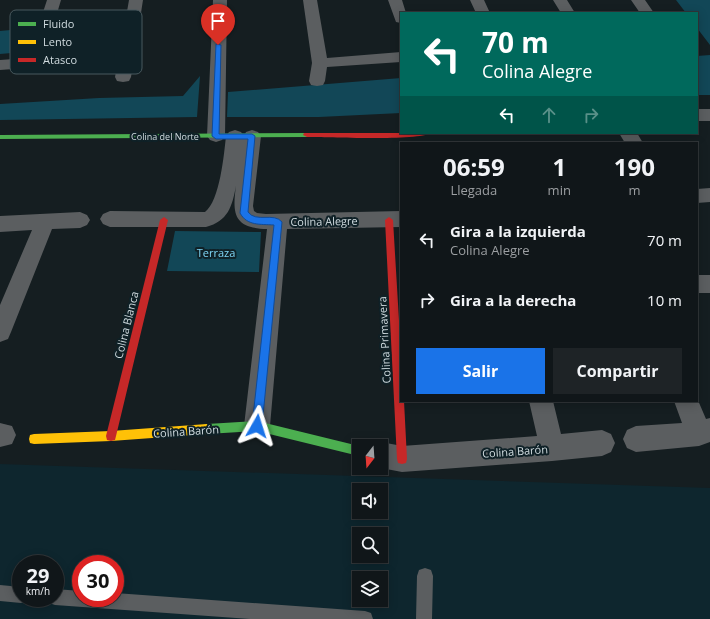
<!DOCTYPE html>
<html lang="es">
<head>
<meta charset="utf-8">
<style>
  body { margin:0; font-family:"Open Sans",sans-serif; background:#1e2326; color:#f1f3f6; height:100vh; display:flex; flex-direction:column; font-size:15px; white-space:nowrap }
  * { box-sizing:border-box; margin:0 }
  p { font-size:13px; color:#9c9fa2 }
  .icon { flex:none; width:22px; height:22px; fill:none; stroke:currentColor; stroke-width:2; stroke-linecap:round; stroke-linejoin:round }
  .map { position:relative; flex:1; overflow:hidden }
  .details { position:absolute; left:400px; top:142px; width:298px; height:260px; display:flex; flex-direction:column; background:#101619; border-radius:0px; box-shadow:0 2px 10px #0003,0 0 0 1px #303538 }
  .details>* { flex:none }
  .banner { position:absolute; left:400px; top:12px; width:298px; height:122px; border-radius:0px; box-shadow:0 2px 10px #0003,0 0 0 1px #303538; background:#00695c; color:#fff; overflow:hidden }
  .needle { width:26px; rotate:197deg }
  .controls { position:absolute; left:352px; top:439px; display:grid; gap:8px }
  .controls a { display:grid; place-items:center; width:36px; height:36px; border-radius:0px; background:#101619; box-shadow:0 2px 10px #0003,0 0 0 1px #303538; font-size:20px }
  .speed { position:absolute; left:12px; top:555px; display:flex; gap:8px; font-size:20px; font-weight:700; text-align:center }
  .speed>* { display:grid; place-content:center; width:52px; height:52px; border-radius:50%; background:#101619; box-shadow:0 2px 10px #0003,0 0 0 1px #303538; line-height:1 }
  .speed small { font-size:10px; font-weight:400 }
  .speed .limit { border:6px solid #d22; background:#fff; color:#111 }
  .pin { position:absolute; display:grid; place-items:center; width:34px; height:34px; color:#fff; margin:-41px -17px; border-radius:50% 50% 50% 0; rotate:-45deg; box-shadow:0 0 4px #0007 }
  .pin .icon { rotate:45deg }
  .me { position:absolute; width:44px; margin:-22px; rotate:6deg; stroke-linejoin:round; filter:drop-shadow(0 0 3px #0008) }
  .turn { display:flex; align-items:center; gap:14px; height:84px; padding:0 16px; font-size:18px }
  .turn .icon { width:52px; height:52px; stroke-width:2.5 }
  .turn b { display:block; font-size:28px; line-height:34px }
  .lanes { display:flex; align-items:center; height:38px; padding:0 16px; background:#0003; justify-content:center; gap:20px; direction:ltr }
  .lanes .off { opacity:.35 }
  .eta { display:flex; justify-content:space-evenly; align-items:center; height:68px; text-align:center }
  .eta b { font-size:24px; font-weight:700; line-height:28px }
  .primary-button { display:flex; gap:8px; margin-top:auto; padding:8px 16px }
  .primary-button a { flex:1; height:46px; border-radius:0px; background:#1a73e8; color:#fff; font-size:16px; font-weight:700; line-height:46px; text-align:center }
  .primary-button a+a { background:#1e2326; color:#f1f3f6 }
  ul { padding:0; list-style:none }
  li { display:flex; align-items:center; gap:12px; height:60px; padding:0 16px }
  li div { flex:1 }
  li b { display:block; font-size:15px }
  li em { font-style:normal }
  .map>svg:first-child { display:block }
</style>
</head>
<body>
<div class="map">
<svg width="710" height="619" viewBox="0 0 710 619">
  <rect width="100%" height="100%" fill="#151e21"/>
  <path fill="#0e262e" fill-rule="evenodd" d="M0 464 710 488V619H0ZM359 490H381V512H359ZM359 534H381V556H359ZM21 564H55V598H21ZM81 564H115V598H81ZM359 578H381V600H359Z"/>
  <path fill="#124757" d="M676 0H710V45L697 28V13H686Z
    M32 28 23 52 0 54V31Z
    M710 55V95H697V56Z
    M200 76 197 117 0 120V104L99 98 183 96Z
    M401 78V113L319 117H227L228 92Z
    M175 231 261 232 259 272 167 271Z"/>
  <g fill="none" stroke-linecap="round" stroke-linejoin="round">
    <path fill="#5b5e60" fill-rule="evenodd" d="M425 568 431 570 433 576 432 619H416L417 576 419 570Z
      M0 585 21 587V598H28L27 601 21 603 0 601Z
      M55 589 81 591V598H115V593L365 611 371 613 373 619H250L55 605 49 603 47 598H55Z"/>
    <path fill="#5b5e60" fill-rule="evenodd" d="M47 0H61L44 57 120 52 129 0H143L131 77 129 81 123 82 117 81 115 77 118 61 0 70V60L28 58Z
      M213 0H227L225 136 222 140 216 142 210 140 207 136Z
      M303 0H317L327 58 401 52V62L327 67 325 81 323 85 317 86 311 85 309 81 312 63Z
      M388 0H402L406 13H401V23L396 22Z
      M470 0H484L490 13H476Z
      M553 0H567L575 13H561Z
      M631 0H645L654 13H640Z
      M697 109H710V121H697Z
      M235 130 241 132 244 136 246 132 252 130 258 132 261 136 253 206 254 211 257 213 266 214 401 211V227L287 229 270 426 266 435 257 438 248 435 244 426 267 229C234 228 232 214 236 186 232 207 228 221 206 227H110L103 224 100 219 103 214 110 211 205 212C220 201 224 154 226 136L229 132Z
      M619 133H637L643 143H625Z
      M710 188V202L697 203V189Z
      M80 212 87 215 90 220 87 225 80 228 52 229 11 332 8 339 0 342V305L32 230 0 232V216Z
      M697 275H710V293H697Z
      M697 398 706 419 710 418V442L699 446 636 452 627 448 623 439 627 430 636 426 682 423 674 401H697Z
      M529 401H553L561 434 602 430 611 434 615 443 611 452 602 456 552 461 402 472 381 468V446H372L381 442 402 446 537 436Z
      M0 423 12 426 16 435 12 444 0 447Z"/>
    <path fill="#4caf50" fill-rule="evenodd" d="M307 133 311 135 307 137 0 139V135Z
      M257 421 359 446V456L257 431 207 434 203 433 202 429 203 425 207 424Z"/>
    <path fill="#ffc107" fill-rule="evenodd" d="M207 424 211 425 212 429 211 433 207 434 111 441 34 444 30 443 29 439 30 435 34 434 111 431Z"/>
    <path fill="#c62828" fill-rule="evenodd" d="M304 133H430C421 141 325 137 307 137L303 135Z
      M164 217 168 220 116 436 115 440 111 441 107 440 106 436 160 220Z
      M389 217 393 220 401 354V401H404L407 459 406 463 402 464 398 463 397 459 385 220Z"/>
  </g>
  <path fill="#1a73e8" stroke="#114b97" d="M216 44 221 45 219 134H252L255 136 248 212C256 223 274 212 282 222L262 426 261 429 257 431 254 429 252 426 274 225C260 224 247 226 240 213L248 139H216L212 136Z"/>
  <g text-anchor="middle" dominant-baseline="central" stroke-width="4" stroke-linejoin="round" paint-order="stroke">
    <g font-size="9" fill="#d1dce0" stroke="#0f2127">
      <text x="165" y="136">Colina del Norte</text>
    </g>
    <g font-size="11" fill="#d1dce0" stroke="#0f2127">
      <text transform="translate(324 221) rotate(-1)">Colina Alegre</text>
      <text transform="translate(126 325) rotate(-76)">Colina Blanca</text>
      <text transform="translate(384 340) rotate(-93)">Colina Primavera</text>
      <text transform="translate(186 431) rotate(-4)">Colina Barón</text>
      <text transform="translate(515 451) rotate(-4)">Colina Barón</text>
    </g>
    <g font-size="11" fill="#7ed6f6" stroke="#0f2127">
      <text x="216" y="252">Terraza</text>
    </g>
  </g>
  <rect x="10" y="10" width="132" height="64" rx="6" fill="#0f2127" stroke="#49595e" stroke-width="1"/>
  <rect x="18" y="22" width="18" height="4" fill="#4caf50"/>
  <rect x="18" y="40" width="18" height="4" fill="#ffc107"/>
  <rect x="18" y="58" width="18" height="4" fill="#c62828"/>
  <g font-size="11" fill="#d1dce0">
    <text x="43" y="28">Fluido</text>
    <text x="43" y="46">Lento</text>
    <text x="43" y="64">Atasco</text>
  </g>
</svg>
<div class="controls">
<a><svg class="needle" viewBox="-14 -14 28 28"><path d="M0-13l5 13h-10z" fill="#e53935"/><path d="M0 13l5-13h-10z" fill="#9c9fa2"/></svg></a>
<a><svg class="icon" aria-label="sound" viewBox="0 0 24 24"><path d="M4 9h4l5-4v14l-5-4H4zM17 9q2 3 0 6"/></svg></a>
<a><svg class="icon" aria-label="search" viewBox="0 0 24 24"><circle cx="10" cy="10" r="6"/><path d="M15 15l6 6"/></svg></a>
<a><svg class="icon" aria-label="layers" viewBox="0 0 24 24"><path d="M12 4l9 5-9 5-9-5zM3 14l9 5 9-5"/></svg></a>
</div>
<div class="speed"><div>29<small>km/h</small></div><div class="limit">30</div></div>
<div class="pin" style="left:218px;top:45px;background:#d93025"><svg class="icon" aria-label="arrive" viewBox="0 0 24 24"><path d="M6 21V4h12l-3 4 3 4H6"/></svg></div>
<svg class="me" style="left:257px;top:426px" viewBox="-20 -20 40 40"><path d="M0-17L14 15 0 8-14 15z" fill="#1a73e8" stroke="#fff" stroke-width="4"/></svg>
<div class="banner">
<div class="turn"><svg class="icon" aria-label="left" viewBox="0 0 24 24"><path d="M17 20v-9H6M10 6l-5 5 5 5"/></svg><div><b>70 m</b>Colina Alegre</div></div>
<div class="lanes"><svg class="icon" aria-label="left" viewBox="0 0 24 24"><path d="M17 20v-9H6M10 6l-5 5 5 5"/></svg><svg class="icon off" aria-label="ahead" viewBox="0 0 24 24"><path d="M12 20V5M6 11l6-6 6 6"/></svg><svg class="icon off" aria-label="right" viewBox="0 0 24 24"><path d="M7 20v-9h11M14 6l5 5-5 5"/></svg></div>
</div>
<section class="details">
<div class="eta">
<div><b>06:59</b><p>Llegada</p></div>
<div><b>1</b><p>min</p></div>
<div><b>190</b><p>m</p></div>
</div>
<ul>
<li><svg class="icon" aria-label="left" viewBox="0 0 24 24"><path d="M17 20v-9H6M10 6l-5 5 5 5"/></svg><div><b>Gira a la izquierda</b><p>Colina Alegre</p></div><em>70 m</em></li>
<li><svg class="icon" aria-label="right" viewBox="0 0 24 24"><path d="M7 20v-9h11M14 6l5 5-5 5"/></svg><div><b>Gira a la derecha</b></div><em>10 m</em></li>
</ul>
<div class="primary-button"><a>Salir</a><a>Compartir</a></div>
</section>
</div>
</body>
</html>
